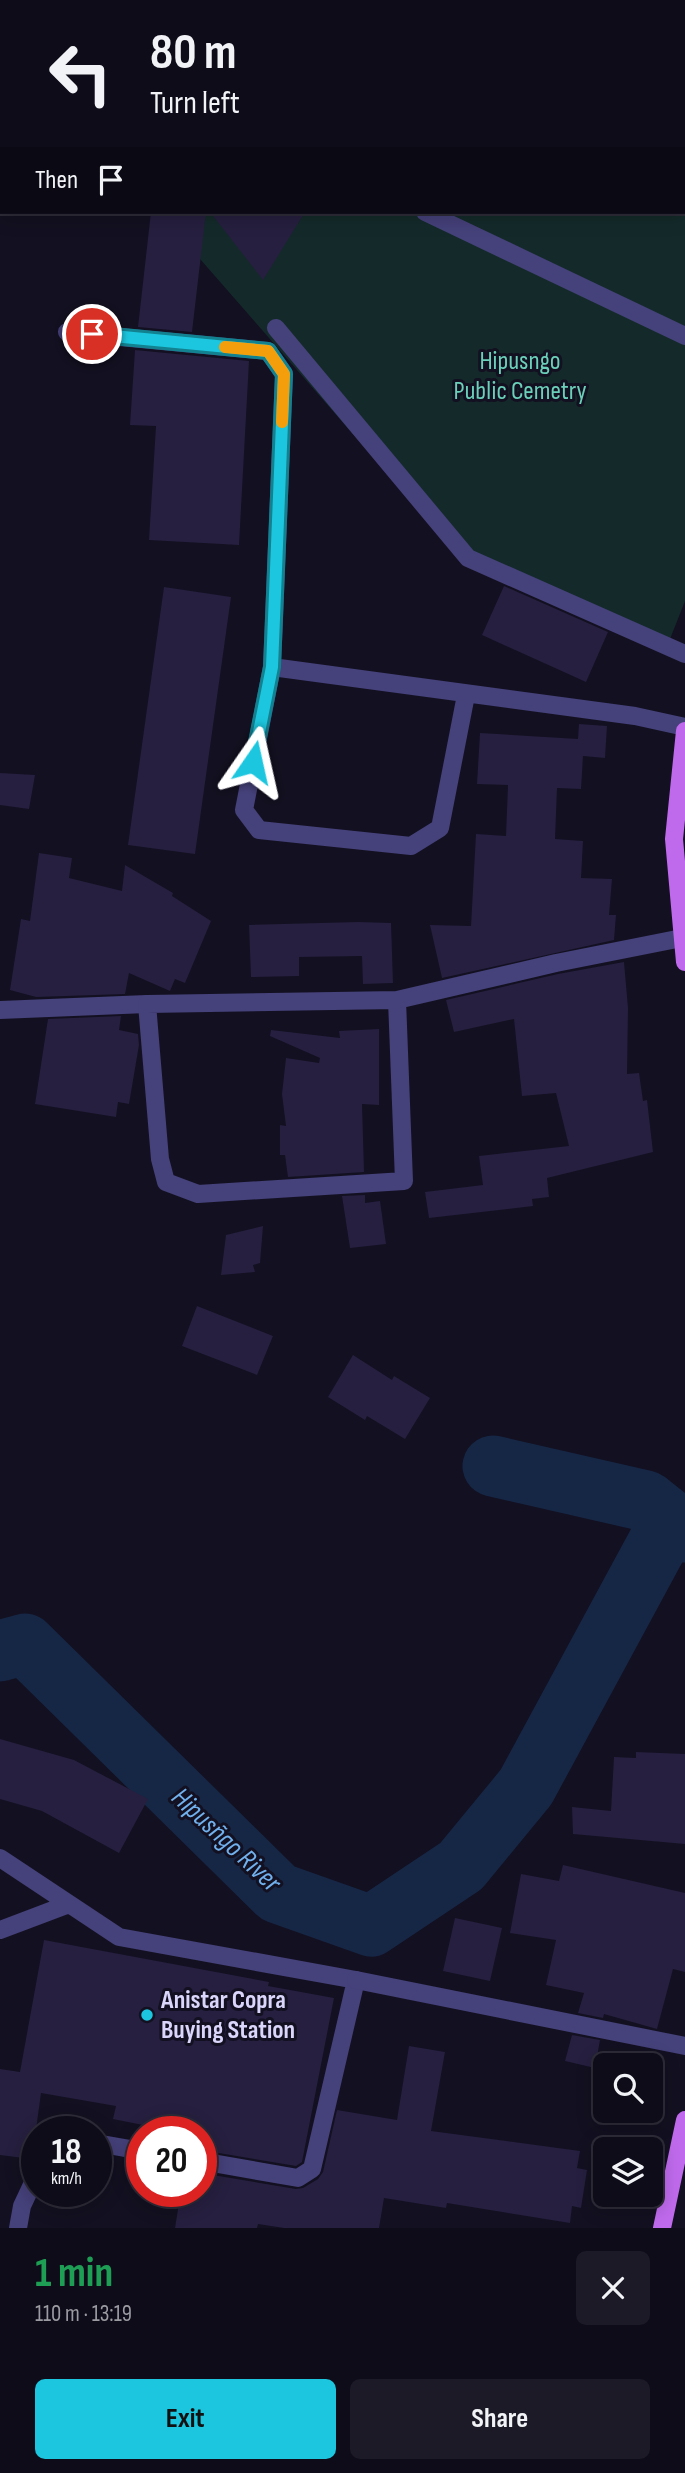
<!DOCTYPE html>
<html lang="en">
<head>
<meta charset="utf-8">
<style>
  body { margin:0; font-family:"Sofia Sans Condensed",sans-serif; background:#1c1a26; color:#f1f3f6; height:100vh; display:flex; flex-direction:column; font-size:26px; white-space:nowrap }
  * { box-sizing:border-box; margin:0 }
  p { font-size:23px; color:#9b9ba2 }
  .icon { flex:none; width:38px; height:38px; fill:none; stroke:currentColor; stroke-width:2; stroke-linecap:round; stroke-linejoin:round }
  .map { position:relative; height:2228px; overflow:hidden }
  .details { display:flex; flex-direction:column; background:#0e0c19; flex:1 }
  .details>* { flex:none }
  .hud { position:absolute; left:0px; top:0px; width:686px; height:214px; box-shadow:0 4px 18px #0003,0 0 0 2px #2e2c38; background:#0e0c19; color:#f1f3f6; overflow:hidden }
  .controls { position:absolute; left:593px; top:2053px; display:grid; gap:14px }
  .controls a { display:grid; place-items:center; width:70px; height:70px; border-radius:10px; background:#0e0c19; box-shadow:0 4px 18px #0003,0 0 0 2px #2e2c38; font-size:35px }
  .speed { position:absolute; left:21px; top:2116px; display:flex; gap:14px; font-size:35px; font-weight:700; text-align:center }
  .speed>* { display:grid; place-content:center; width:91px; height:91px; border-radius:50%; background:#0e0c19; box-shadow:0 4px 18px #0003,0 0 0 2px #2e2c38; line-height:1 }
  .speed small { font-size:18px; font-weight:400 }
  .speed .limit { border:10px solid #d22; background:#fff; color:#111 }
  .pin { position:absolute; display:grid; place-items:center; width:60px; height:60px; color:#fff; margin:-30px; border:4px solid #fff; border-radius:50%; box-shadow:0 2px 7px #0007 }
  .me { position:absolute; width:77px; margin:-38px; rotate:11deg; stroke-linejoin:round; filter:drop-shadow(0 0 5px #0008) }
  .turn { display:flex; align-items:center; gap:24px; height:147px; padding:0 35px; font-size:32px }
  .turn .icon { width:91px; height:91px; stroke-width:2.5 }
  .turn b { display:block; font-size:49px; line-height:60px }
  .then { display:flex; align-items:center; height:66px; padding:0 35px; background:#0003; gap:14px; font-size:26px }
  .round { display:grid; place-items:center; flex:none; width:74px; height:74px; border-radius:10px; background:#1c1a26 }
  .headline { display:flex; align-items:center; justify-content:space-between; height:119px; padding:0 35px }
  h1 { font-size:42px; font-weight:700; line-height:52px; color:#1e9e55 }
  .action { display:flex; gap:14px; margin-top:auto; padding:14px 35px }
  .action a { flex:1; height:80px; border-radius:10px; background:#1cc6de; color:#111; font-size:28px; font-weight:700; line-height:80px; text-align:center }
  .action a+a { background:#1c1a26; color:#f1f3f6 }
  .map>svg:first-child { display:block }
</style>
</head>
<body>
<div class="map">
<svg width="685" height="2228" viewBox="0 0 685 2228">
  <rect width="100%" height="100%" fill="#131021"/>
  <path fill="#142a2a" d="M685 148V601L668 644 462 559 159 212H684Z"/>
  <g fill="none" stroke-linecap="round" stroke-linejoin="round">
    <path stroke="#162745" stroke-width="61" d="M493 1466 646 1501 685 1532
      M0 1651 25 1644 278 1893 371 1926 461 1866 526 1787 670 1521"/>
  </g>
  <path fill="#261f3f" d="M151 212H206L192 332 138 327Z
    M210 212H305L263 280Z
    M135 350 249 361 239 545 149 540 156 426 130 425Z
    M504 586 608 632 586 682 482 635Z
    M164 587 231 597 195 854 128 845Z
    M579 724 607 726 605 758 583 756 581 789 557 788 555 839 583 841 581 878 612 879 609 915H616L614 940 442 978 430 925 471 926 476 834 506 836 508 785 477 784 480 733 578 739Z
    M0 773 35 775 29 809 0 805Z
    M39 853 72 858 69 878 122 891 125 865 173 893 172 896 211 921 185 983 175 979 170 991 129 973 125 994 36 997 10 990 21 919 30 921Z
    M358 922 391 923 393 983 363 984 362 956 299 957V976L251 977 249 925Z
    M624 962 628 1008 627 1074 639 1073 643 1101 647 1100 653 1152 547 1178 549 1197 532 1199 533 1206 429 1218 425 1192 483 1185 479 1156 569 1146 556 1093 522 1096 514 1019 454 1032 446 1000 558 974Z
    M121 1016 119 1030 138 1034 139 1045 129 1104 118 1102 116 1117 35 1104 48 1019Z
    M379 1029V1105L362 1104 364 1172 288 1177 285 1155H280V1125L286 1126 282 1094 286 1058 319 1063 320 1058 270 1036 271 1030 340 1038 339 1031Z
    M365 1195V1203L380 1201 386 1244 350 1248 342 1196Z
    M263 1226 260 1263 253 1265 255 1272 221 1275 226 1235Z
    M197 1306 273 1336 257 1375 182 1346Z
    M353 1355 392 1380 394 1376 430 1398 405 1439 367 1416 365 1420 328 1397Z
    M0 1739 74 1760 148 1799 119 1853 42 1811 0 1799Z
    M636 1752 685 1754V1844L573 1834 572 1807 611 1811 614 1757 636 1758Z
    M563 1865 685 1893V1972L673 1969 657 2029 604 2014 603 2018 578 2013 584 1993 546 1985 556 1940 510 1933 521 1874 559 1881Z
    M455 1918 502 1928 490 1981 443 1971Z
    M44 1940 269 1982 268 1986 334 1998 302 2162 296 2166 201 2150V2132H158V2128L113 2119 116 2106 41 2093 32 2159 0 2155V2069L20 2072Z
    M572 2035 600 2040 595 2068 565 2061Z
    M409 2046 445 2052 431 2131 580 2151 577 2168 587 2170 581 2208 572 2206 570 2223 447 2203 446 2208 384 2198 379 2228H284L258 2224 257 2228H175L181 2191H201V2173L296 2189 303 2188 318 2179 323 2172 337 2110 397 2120Z"/>
  <g fill="none" stroke-linecap="round" stroke-linejoin="round">
    <path stroke="#45417a" stroke-width="18" d="M484 0 485 2
      M684 128H685
      M425 212 685 336
      M276 328 468 558 685 654
      M67 332 268 351 284 374 272 667 635 716 685 727
      M272 667 244 810 259 830 411 846 440 828 466 695
      M0 1010 147 1004
      M0 1858 119 1937 356 1980 312 2169 298 2178 201 2161
      M0 1930 69 1904
      M96 2143 142 2151
      M18 2228 22 2206 37 2174"/>
    <path stroke="#45417a" stroke-width="18" d="M397 1000 404 1181 198 1194 166 1182 160 1159 147 1004 397 1000 556 963 682 938
      M356 1980 685 2046"/>
    <path stroke="#bf6aec" stroke-width="18" d="M685 731 674 839 685 962
      M662 2228 685 2120"/>
  </g>
  <g fill="none" stroke-linecap="round" stroke-linejoin="round">
    <g stroke="#128190" stroke-width="18">
      <path id="route" d="M92 334 268 351 284 374 272 667 253 762"/>
    </g>
    <use href="#route" stroke="#1cc6de" stroke-width="12"/>
    <path stroke="#f59e0b" stroke-width="12" d="M225 347 268 351 284 374 282 422"/>
  </g>
  <circle fill="#1cc6de" stroke="#131021" stroke-width="2.5" cx="147" cy="2015" r="7"/>
  <g text-anchor="middle" dominant-baseline="central" stroke-width="6" stroke-linejoin="round" paint-order="stroke">
    <g font-size="26" fill="#6ad0b9" stroke="#131021">
      <text x="520" y="361">Hipusngo<tspan x="520" dy="30">Public Cemetry</tspan></text>
    </g>
    <g font-size="26" font-weight="bold" fill="#dad5fa" stroke="#131021" text-anchor="start">
      <text x="161" y="2000">Anistar Copra<tspan x="161" dy="30">Buying Station</tspan></text>
    </g>
    <g font-size="28" font-style="italic" fill="#70b0ed" stroke="#131021">
      <text transform="translate(226 1840) rotate(43)">Hipusñgo River</text>
    </g>
  </g>
</svg>
<div class="controls">
<a><svg class="icon" aria-label="search" viewBox="0 0 24 24"><circle cx="10" cy="10" r="6"/><path d="M15 15l6 6"/></svg></a>
<a><svg class="icon" aria-label="layers" viewBox="0 0 24 24"><path d="M12 4l9 5-9 5-9-5zM3 14l9 5 9-5"/></svg></a>
</div>
<div class="speed"><div>18<small>km/h</small></div><div class="limit">20</div></div>
<div class="pin" style="left:92px;top:334px;background:#d93025"><svg class="icon" aria-label="arrive" viewBox="0 0 24 24"><path d="M6 21V4h12l-3 4 3 4H6"/></svg></div>
<svg class="me" style="left:253px;top:762px" viewBox="-20 -20 40 40"><path d="M0-17L14 15 0 8-14 15z" fill="#1cc6de" stroke="#fff" stroke-width="4"/></svg>
<div class="hud">
<div class="turn"><svg class="icon" aria-label="left" viewBox="0 0 24 24"><path d="M17 20v-9H6M10 6l-5 5 5 5"/></svg><div><b>80 m</b>Turn left</div></div>
<div class="then">Then<svg class="icon" aria-label="arrive" viewBox="0 0 24 24"><path d="M6 21V4h12l-3 4 3 4H6"/></svg></div>
</div>
</div>
<section class="details">
<div class="headline"><div><h1>1 min</h1><p>110 m · 13:19</p></div><a class="round"><svg class="icon" aria-label="close" viewBox="0 0 24 24"><path d="M6 6l12 12M18 6L6 18"/></svg></a></div>
<div class="action"><a>Exit</a><a>Share</a></div>
</section>
</body>
</html>
